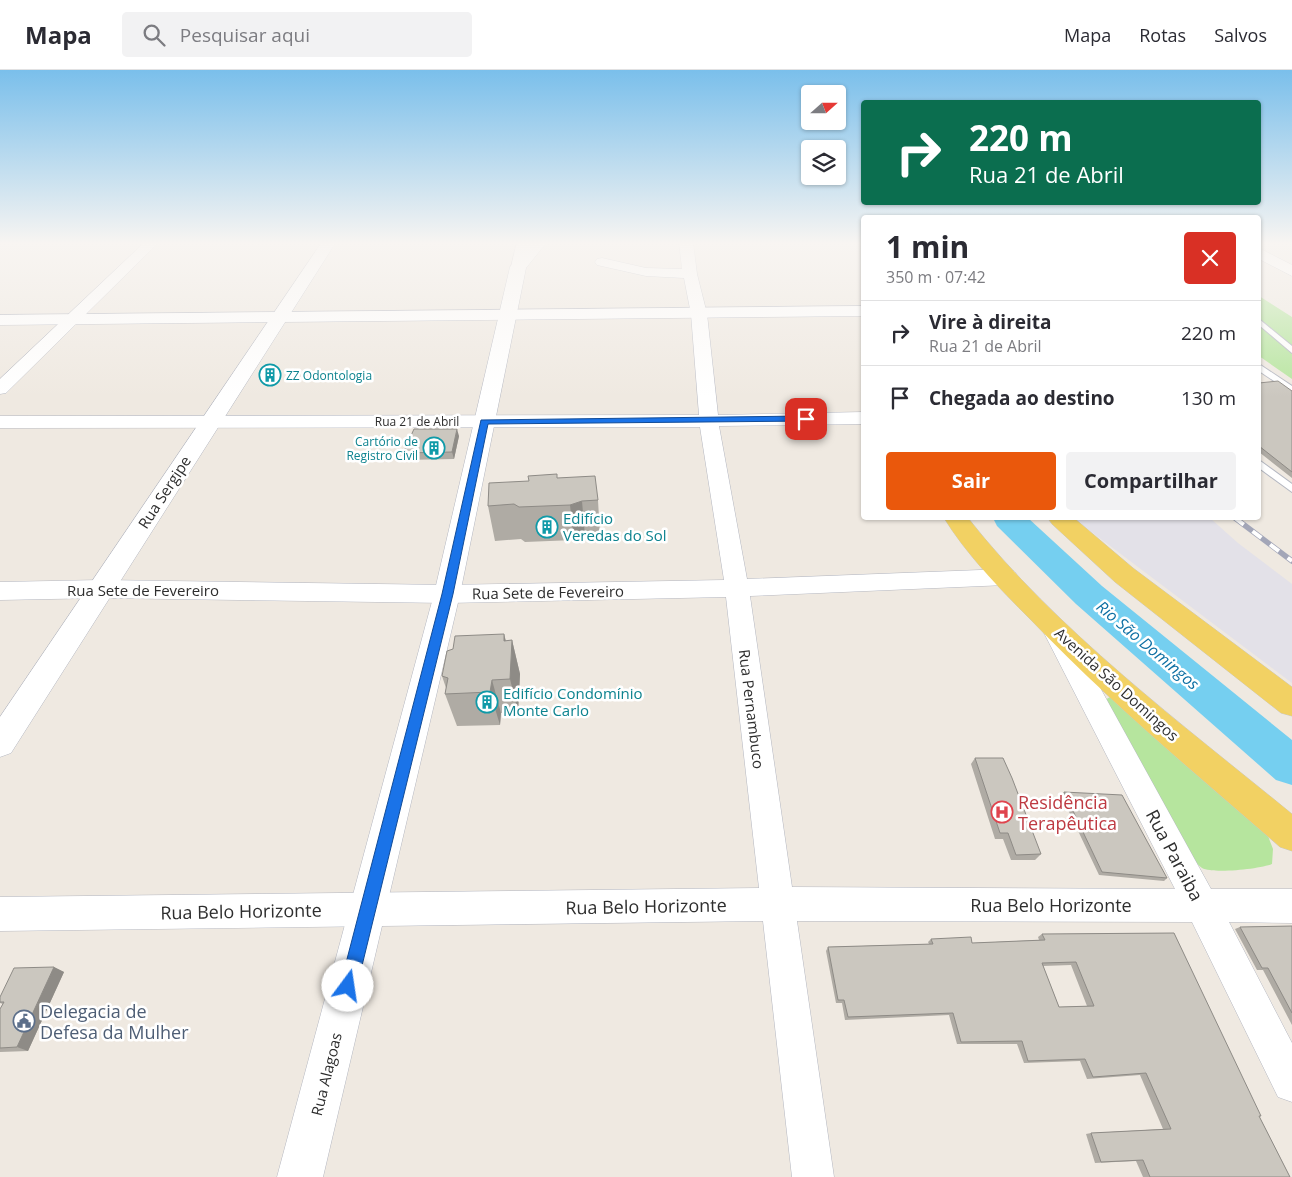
<!DOCTYPE html>
<html lang="pt">
<head>
<meta charset="utf-8">
<style>
  body { margin:0; font-family:"Open Sans",sans-serif; background:#f2f2f3; color:#2b2b33; height:100vh; display:flex; flex-direction:column; font-size:19px; white-space:nowrap }
  * { box-sizing:border-box; margin:0 }
  p { font-size:16px; color:#7c7c81 }
  .icon { flex:none; width:28px; height:28px; fill:none; stroke:currentColor; stroke-width:2; stroke-linecap:round; stroke-linejoin:round }
  .map { position:relative; flex:1; overflow:hidden }
  .panel { position:absolute; left:861px; top:145px; width:400px; height:305px; display:flex; flex-direction:column; background:#fff; border-radius:5px; box-shadow:0 1px 4px #0004 }
  .panel>* { flex:none }
  .guide { position:absolute; left:861px; top:30px; width:400px; height:105px; border-radius:5px; box-shadow:0 1px 4px #0004; background:#0b6e4f; color:#fff; overflow:hidden }
  .needle { width:32px; rotate:69deg }
  .controls { position:absolute; left:801px; top:15px; display:grid; gap:10px }
  .controls a { display:grid; place-items:center; width:45px; height:45px; border-radius:5px; background:#fff; box-shadow:0 1px 4px #0004; font-size:25px }
  .pin { position:absolute; display:grid; place-items:center; width:42px; height:42px; color:#fff; margin:-21px; border-radius:10px; box-shadow:0 2px 8px #0006 }
  .me { position:absolute; width:55px; margin:-28px; rotate:14deg; stroke-linejoin:round; filter:drop-shadow(0 0 4px #0008) }
  .turn { display:flex; align-items:center; gap:18px; height:105px; padding:0 25px; font-size:22px }
  .turn .icon { width:65px; height:65px; stroke-width:2.5 }
  .turn b { display:block; font-size:35px; line-height:42px }
  .round { display:grid; place-items:center; flex:none; width:52px; height:52px; border-radius:5px; background:#f2f2f3 }
  .headline { display:flex; align-items:center; justify-content:space-between; height:85px; padding:0 25px }
  h1 { font-size:30px; font-weight:700; line-height:38px }
  .button { display:flex; gap:10px; margin-top:auto; padding:10px 25px }
  .button a { flex:1; height:58px; border-radius:5px; background:#ea580c; color:#fff; font-size:20px; font-weight:700; line-height:58px; text-align:center }
  .button a+a { background:#f2f2f3; color:#2b2b33 }
  ul { padding:0; list-style:none }
  li { display:flex; align-items:center; gap:15px; height:65px; padding:0 25px; border-top:1px solid #e1e1e2 }
  li div { flex:1 }
  li b { display:block; font-size:19px }
  li em { font-style:normal }
  header { display:flex; align-items:center; gap:30px; box-sizing:border-box; height:70px; padding:0 25px; background:#fff; border-bottom:1px solid #e1e1e2 }
  header strong { font-size:24px }
  nav { display:flex; gap:28px; margin-inline-start:auto; font-size:18px }
  .search { width:350px; height:45px; background:#f2f2f3; display:flex; align-items:center; gap:12px; box-sizing:border-box; padding:0 18px; border-radius:5px; color:#7c7c81; font-size:19px }
  .map>svg:first-child { display:block }
</style>
</head>
<body>
<header>
<strong>Mapa</strong>
<div class="search"><svg class="icon" aria-label="search" viewBox="0 0 24 24"><circle cx="10" cy="10" r="6"/><path d="M15 15l6 6"/></svg>Pesquisar aqui</div>
<nav><a>Mapa</a><a>Rotas</a><a>Salvos</a></nav>
</header>
<div class="map">
<svg width="1292" height="1107" viewBox="0 0 1292 1107">
  <rect width="100%" height="100%" fill="#efe9e1"/>
  <path fill="#e3e1e8" d="M1073 448H1210L1238 473 1292 514V613Z"/>
  <path fill="#b6e59e" d="M1259 226 1292 247V309L1259 286Z
    M1110 627 1115 628 1268 766 1273 779 1272 794C1260 799 1213 804 1202 798 1199 796 1196 792 1193 790L1105 630Z"/>
  <g fill="none" stroke-linecap="round" stroke-linejoin="round">
    <path fill="#75cff0" fill-rule="evenodd" d="M993 448H1028L1102 516 1292 670V715L1276 710 1076 534 997 456Z"/>
    <g stroke="#b4b7c1" stroke-width="2">
      <path id="service" d="M1259 249 1292 276V283L1259 255Z
        M1259 294 1292 316V323L1259 301Z
        M1259 390 1292 414V422L1259 398Z"/>
    </g>
    <g stroke="#b4b7c1" stroke-width="1">
      <path id="minor" d="M145 172H159L6 323 0 324V309Z
        M517 172H531L525 197 523 200H513L511 197Z
        M679 172H693L697 204 707 244 718 345 864 342V354L719 356 747 509 1006 499 1014 501 1018 507 1014 513 1006 515 750 526 792 817 1175 819 1043 561 1047 554 1056 551 1065 554 1211 819H1292V853L1229 852 1292 973V1032L1278 1027 1192 852 797 851 834 1107H792L763 851 0 861V827L759 818 726 527 447 533 101 528 0 530V512L101 510 447 515 724 510 700 357 0 358V346L699 345 691 244 684 208 646 206 597 195 595 192 597 189 602 188 646 198 682 199Z"/>
    </g>
    <g stroke="#b4b7c1" stroke-width="1">
      <path id="tertiary" d="M322 172H336L11 683 0 687V647Z
        M532 172H547L526 198 460 524 323 1107H277L434 524 510 197Z
        M1259 178 1292 195V206L1259 189Z"/>
    </g>
    <g stroke="#b4b7c1" stroke-width="1">
      <path id="secondary" d="M864 236V246L0 255V245Z"/>
    </g>
    <g stroke="#c9c9c9" stroke-width="1">
      <path id="primary" d="M944 448H968C1056 560 1182 654 1292 744V781L1280 777C1195 703 1108 631 1030 549 999 518 967 485 944 448Z
        M1048 448H1074L1133 498 1292 617V646L1281 643 1115 512 1052 454Z"/>
    </g>
    <use href="#service" fill="#fff" fill-rule="evenodd"/>
    <use href="#minor" fill="#fff" fill-rule="evenodd"/>
    <use href="#tertiary" fill="#fff" fill-rule="evenodd"/>
    <use href="#secondary" fill="#fff" fill-rule="evenodd"/>
    <use href="#primary" fill="#f2d163" fill-rule="evenodd"/>
    <g stroke="#a3a6b8" stroke-width="5.5">
      <path id="rail" d="M1235 448 1292 491"/>
    </g>
    <use href="#rail" stroke="#fff" stroke-width="4" stroke-dasharray="11" stroke-linecap="butt"/>
  </g>
  <path fill="#afaba4" fill-rule="evenodd" d="M1259 313 1292 321V408L1259 382Z
    M459 366 454 389 405 390 403 383Z
    M557 408 598 430 600 465 585 466 574 470 525 472 521 469 495 471 488 436Z
    M504 564 506 571 512 570 520 604 518 642 501 643 500 655 457 656 445 624 446 618 442 606Z
    M975 688 1041 784 1035 790H1011L1003 769H995L971 694Z
    M1064 722 1167 808 1164 811 1099 805 1061 725Z
    M1292 856V955L1263 900H1257L1235 859 1240 857Z
    M1174 863 1259 1046 1290 1107H1143L1136 1091 1095 1093 1086 1064 1091 1063 1163 1059 1140 1005 1087 1009 1080 991 1024 993 1017 974H957L949 945 845 950 842 933H836L826 881 828 877 929 874 928 872 931 869 972 873 1039 870 1038 867 1042 864ZM1071 895 1087 936 1059 937 1043 896Z
    M54 897 64 902 28 981 0 982V939L3 934 0 933V927Z"/>
  <path fill="#8e8b86" d="M457 359 459 366 454 389 452 382Z
    M582 431 585 466 574 470 570 435Z
    M504 564 511 594 512 570 520 604 518 642 510 609 504 571Z
    M492 610 501 643 500 655 490 622Z
    M54 897 64 902 28 981 17 977Z"/>
  <path fill="#cbc7bf" stroke="#8e8b86" fill-rule="evenodd" d="M1278 311 1292 321V402L1259 376V313Z
    M414 359H457L452 382 403 383Z
    M557 404V408L595 406 598 430 582 431 570 435 519 437 514 434 488 436 489 413 529 411 528 406Z
    M504 564V571L512 570 510 609 492 610 490 622 445 624 448 608 442 606 447 581 453 579 455 566Z
    M975 688H1003L1012 708 1041 784 1016 785 1008 763H1000Z
    M1064 722 1122 725 1167 808 1102 802Z
    M1292 856V943L1268 898H1262L1240 857Z
    M1174 863 1261 1046H1259L1290 1107H1150L1143 1090 1101 1092 1091 1063 1171 1059 1146 1003 1093 1007 1085 989 1028 991 1022 971 961 972 953 943 848 947 844 930H838L828 877 933 874 931 869 971 867 972 873 1045 870 1042 864ZM1076 892 1094 936 1059 937 1042 893Z
    M54 897 17 977 0 978V939L4 932H0V927L14 898Z"/>
  <linearGradient id="sky" x2="0" y2="1"><stop stop-color="#7abfeb"/><stop offset="0.53" stop-color="#f8f5f2"/><stop offset="1" stop-color="#f8f5f2" stop-opacity="0"/></linearGradient>
  <rect width="1292" height="327" fill="url(#sky)"/>
  <path fill="#1a73e8" stroke="#114b97" d="M806 346 809 347V351L488 354 453 524 357 916 354 922 348 924 343 922 340 916 442 524 481 350Z"/>
  <defs>
    <g id="building-ring" transform="scale(1.125)"><circle r="9.5" fill="#fff" stroke="#0f9aa8" stroke-width="1.5"/><path d="M-4-6H4V6H1V3H-1V6H-4ZM-2.5-4.3h1.7v1.8h-1.7ZM.8-4.3h1.7v1.8H.8ZM-2.5-1h1.7V.8h-1.7ZM.8-1h1.7V.8H.8Z" fill="#0f9aa8"/></g>
    <g id="hospital-ring" transform="scale(1.125)"><circle r="9.5" fill="#fff" stroke="#e0444e" stroke-width="1.5"/><path d="M-5-5h3v3.5h4V-5h3V5h-3V1.5h-4V5h-3Z" fill="#e0444e"/></g>
    <g id="civic-ring" transform="scale(1.125)"><circle r="9.5" fill="#fff" stroke="#5c6f8a" stroke-width="1.5"/><path d="M-.6-6.5H3V-4.5H.6V-3L4-1V1h2V6H-6V1h2V-1L-.6-3ZM-1.2 2.5V6h2.4V2.5Z" fill="#5c6f8a"/></g>
  </defs>
  <g fill-rule="evenodd">
    <use href="#building-ring" x="270" y="305"/>
    <use href="#building-ring" x="434" y="378"/>
    <use href="#building-ring" x="547" y="457"/>
    <use href="#building-ring" x="487" y="632"/>
    <use href="#hospital-ring" x="1002" y="742"/>
    <use href="#civic-ring" x="24" y="951"/>
  </g>
  <g text-anchor="middle" dominant-baseline="central" stroke-width="5" stroke-linejoin="round" paint-order="stroke">
    <g font-size="12" fill="#0d838f" stroke="#fff" text-anchor="start">
      <text x="286" y="305">ZZ Odontologia</text>
      <text x="418" y="371" text-anchor="end">Cartório de<tspan x="418" dy="14">Registro Civil</tspan></text>
    </g>
    <g font-size="12" fill="#2e2e2e" stroke="#fff">
      <text x="417" y="351">Rua 21 de Abril</text>
    </g>
    <g font-size="15" fill="#2e2e2e" stroke="#fff">
      <text transform="translate(164 422) rotate(-57)">Rua Sergipe</text>
      <text x="143" y="520">Rua Sete de Fevereiro</text>
      <text transform="translate(548 522) rotate(-1)">Rua Sete de Fevereiro</text>
      <text transform="translate(1117 614) rotate(42)">Avenida São Domingos</text>
      <text transform="translate(752 639) rotate(83)">Rua Pernambuco</text>
      <text transform="translate(326 1004) rotate(-76)">Rua Alagoas</text>
    </g>
    <g font-size="15" fill="#0d838f" stroke="#fff" text-anchor="start">
      <text x="563" y="448">Edifício<tspan x="563" dy="17">Veredas do Sol</tspan></text>
      <text x="503" y="623">Edifício Condomínio<tspan x="503" dy="17">Monte Carlo</tspan></text>
    </g>
    <g font-size="16" font-style="italic" fill="#0d6fa3" stroke="#fff">
      <text transform="translate(1148 575) rotate(40)">Rio São Domingos</text>
    </g>
    <g font-size="18" fill="#be3a42" stroke="#fff" text-anchor="start">
      <text x="1018" y="732">Residência<tspan x="1018" dy="21">Terapêutica</tspan></text>
    </g>
    <g font-size="18" fill="#2e2e2e" stroke="#fff">
      <text transform="translate(1175 785) rotate(62)">Rua Paraiba</text>
      <text x="1051" y="835">Rua Belo Horizonte</text>
      <text transform="translate(646 836) rotate(-1)">Rua Belo Horizonte</text>
      <text transform="translate(241 841) rotate(-1)">Rua Belo Horizonte</text>
    </g>
    <g font-size="18" fill="#4e5e75" stroke="#fff" text-anchor="start">
      <text x="40" y="941">Delegacia de<tspan x="40" dy="21">Defesa da Mulher</tspan></text>
    </g>
  </g>
</svg>
<div class="controls">
<a><svg class="needle" viewBox="-14 -14 28 28"><path d="M0-13l5 13h-10z" fill="#e53935"/><path d="M0 13l5-13h-10z" fill="#7c7c81"/></svg></a>
<a><svg class="icon" aria-label="layers" viewBox="0 0 24 24"><path d="M12 4l9 5-9 5-9-5zM3 14l9 5 9-5"/></svg></a>
</div>
<div class="pin" style="left:806px;top:349px;background:#d93025"><svg class="icon" aria-label="arrive" viewBox="0 0 24 24"><path d="M6 21V4h12l-3 4 3 4H6"/></svg></div>
<svg class="me" style="left:348px;top:916px" viewBox="-20 -20 40 40"><circle r="19" fill="#fff"/><path d="M0-13L10 11 0 6-10 11z" fill="#1a73e8"/></svg>
<div class="guide">
<div class="turn"><svg class="icon" aria-label="right" viewBox="0 0 24 24"><path d="M7 20v-9h11M14 6l5 5-5 5"/></svg><div><b>220 m</b>Rua 21 de Abril</div></div>
</div>
<section class="panel">
<div class="headline"><div><h1>1 min</h1><p>350 m · 07:42</p></div><a class="round" style="background:#d93025;color:#fff"><svg class="icon" aria-label="close" viewBox="0 0 24 24"><path d="M6 6l12 12M18 6L6 18"/></svg></a></div>
<ul>
<li><svg class="icon" aria-label="right" viewBox="0 0 24 24"><path d="M7 20v-9h11M14 6l5 5-5 5"/></svg><div><b>Vire à direita</b><p>Rua 21 de Abril</p></div><em>220 m</em></li>
<li><svg class="icon" aria-label="arrive" viewBox="0 0 24 24"><path d="M6 21V4h12l-3 4 3 4H6"/></svg><div><b>Chegada ao destino</b></div><em>130 m</em></li>
</ul>
<div class="button"><a>Sair</a><a>Compartilhar</a></div>
</section>
</div>
</body>
</html>
